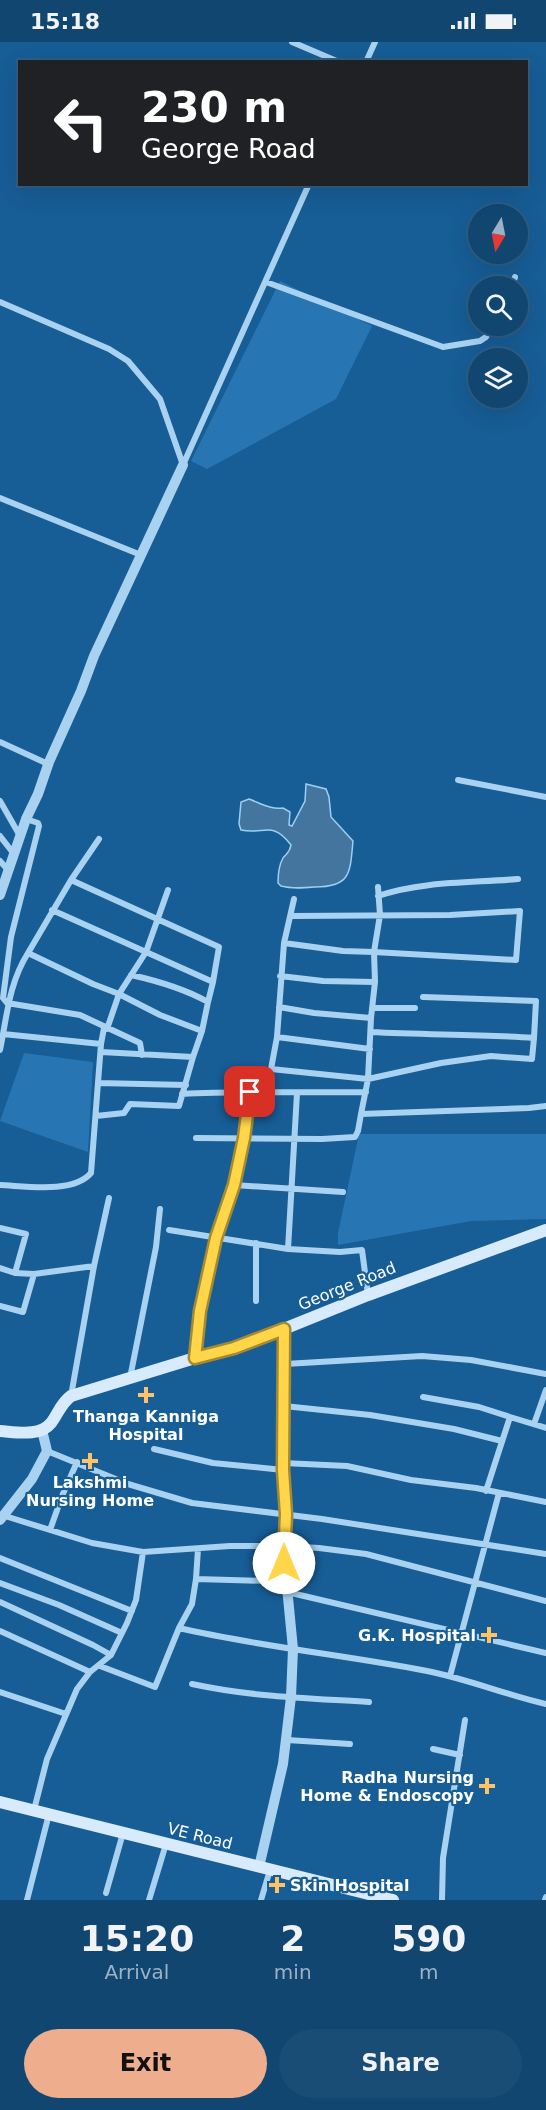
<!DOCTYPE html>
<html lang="en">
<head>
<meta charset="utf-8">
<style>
  body { margin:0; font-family:"DejaVu Sans",sans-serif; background:#1a4d75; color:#f1f3f6; height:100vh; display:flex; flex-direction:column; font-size:22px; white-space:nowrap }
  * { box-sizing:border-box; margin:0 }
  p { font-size:20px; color:#9cb1c3 }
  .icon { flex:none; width:33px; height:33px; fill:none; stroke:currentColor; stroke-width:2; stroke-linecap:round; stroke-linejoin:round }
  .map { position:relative; height:1858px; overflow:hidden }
  .panel { display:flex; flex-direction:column; background:#114670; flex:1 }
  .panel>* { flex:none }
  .hud { position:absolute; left:18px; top:18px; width:510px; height:126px; border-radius:0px; box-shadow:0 6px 24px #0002,0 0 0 2px #305e83; background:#202124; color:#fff; overflow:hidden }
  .needle { width:39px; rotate:190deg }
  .tools { position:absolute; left:468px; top:162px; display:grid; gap:12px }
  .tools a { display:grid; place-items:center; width:60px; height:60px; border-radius:50%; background:#114670; box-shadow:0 6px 24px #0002,0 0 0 2px #305e83; font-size:30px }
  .pin { position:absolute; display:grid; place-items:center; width:51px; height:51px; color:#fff; margin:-26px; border-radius:12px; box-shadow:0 3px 9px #0006 }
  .me { position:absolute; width:66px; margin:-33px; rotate:0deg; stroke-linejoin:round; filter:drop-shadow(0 0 4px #0008) }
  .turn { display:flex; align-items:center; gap:21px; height:126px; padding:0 24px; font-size:27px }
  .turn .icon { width:78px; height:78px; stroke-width:2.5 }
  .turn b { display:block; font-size:42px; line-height:51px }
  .eta { display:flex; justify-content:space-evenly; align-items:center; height:102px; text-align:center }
  .eta b { font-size:36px; font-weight:700; line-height:42px }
  .primary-button { display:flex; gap:12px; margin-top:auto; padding:12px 24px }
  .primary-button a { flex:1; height:69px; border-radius:36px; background:#eead8d; color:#111; font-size:24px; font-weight:700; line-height:69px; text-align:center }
  .primary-button a+a { background:#1a4d75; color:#f1f3f6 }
  .status { display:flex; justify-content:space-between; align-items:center; height:42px; padding:0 30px; background:#114670; direction:ltr }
  .status svg { height:16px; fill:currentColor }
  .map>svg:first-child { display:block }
</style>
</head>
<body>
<div class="status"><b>15:18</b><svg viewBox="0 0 49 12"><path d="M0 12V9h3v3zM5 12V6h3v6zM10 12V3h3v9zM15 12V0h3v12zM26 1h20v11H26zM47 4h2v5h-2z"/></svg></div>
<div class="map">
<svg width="546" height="1858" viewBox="0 0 546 1858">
  <rect width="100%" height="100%" fill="#175d96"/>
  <path fill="#2776b3" d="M280 239 372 284 336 357 207 427 191 419Z
    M24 1011 93 1020 88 1110 0 1079Z
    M359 1092H546V1177L471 1179 338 1203V1191Z"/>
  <path fill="#44759e" stroke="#9ccff3" stroke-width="1.5" d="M306 742 326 747 329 755 331 775 353 799C350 831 351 845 315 845 303 846 292 847 281 844L278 841C278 832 279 823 283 816 287 811 290 810 291 803 272 778 265 793 241 788L239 782 241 760 249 757C260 761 271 768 283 766L290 770 289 783 292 784 305 759Z"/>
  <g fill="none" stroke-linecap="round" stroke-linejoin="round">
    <path stroke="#a9d2f1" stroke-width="6" d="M292 0 339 20
      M366 20 375 0
      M266 240 443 305 480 299 486 295 492 284
      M512 244 515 235
      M0 260 109 307 128 319 160 357 183 423
      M183 423 309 142
      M0 456 141 513
      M0 700 48 722
      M458 738 546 755
      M0 759 20 794
      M26 777 38 781 39 784 11 895 3 956 7 961 80 973 140 1001 142 1013
      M0 794 14 812
      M0 819 8 828
      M71 838 219 905 213 940
      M168 848 146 910 213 940 208 960
      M378 854C422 839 472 841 518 837
      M294 857 284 901 277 995 271 1027 368 1037 441 1021 491 1014 532 1017 534 996
      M291 874 450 873 520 869 516 918 374 910 375 940 371 976 368 1037 361 1072 529 1066 546 1064
      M284 901 343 909 374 910 380 873 378 845
      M28 911 71 838 99 797
      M280 934 323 939 375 940
      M279 965 314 971 371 976
      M372 966H415
      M107 987 119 952 160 973 202 989
      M371 990C425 993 479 992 534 996L536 959 423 955
      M3 992 101 1002 104 986
      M277 995 370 1007
      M0 1008C7 974 9 941 28 911L93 942 119 952 146 910 52 868
      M101 1010 193 1015 202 989 208 960C183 946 158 939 131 933
      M98 1041 186 1043
      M182 1052C243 1049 305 1051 366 1050
      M96 1074 124 1071 130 1062 179 1064 193 1015
      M196 1096 322 1097 355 1095 358 1089 361 1072
      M0 1143C25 1144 73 1152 91 1131L101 1002
      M234 1143 343 1150
      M0 1186 26 1192 15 1231 34 1232 94 1224 71 1354
      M169 1188 288 1207 340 1210 362 1208 368 1253
      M256 1201V1259
      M288 1207 297 1051
      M94 1224 109 1156
      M0 1226 15 1231
      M0 1264 23 1270 34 1232
      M195 1316 199 1269 216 1196 234 1143 244 1096 250 1050
      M285 1322 422 1314 471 1318 546 1332
      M130 1336 156 1205 160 1167
      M423 1355 479 1365 510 1375
      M284 1364 370 1373 454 1387 502 1399
      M534 1382 546 1348
      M154 1407 213 1421 283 1428
      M47 1409 128 1442 192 1461 322 1477 546 1512
      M283 1421 347 1424 411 1438 476 1446 546 1460
      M486 1449 510 1375 546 1386
      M5 1474 92 1501 143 1510 230 1504H283L319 1506 366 1512 546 1559
      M50 1488 62 1454 77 1420
      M198 1507 196 1537 269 1539 285 1538
      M0 1516 132 1569
      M0 1541 59 1563 122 1591
      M287 1550 546 1611
      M0 1560 93 1603 111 1613
      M179 1586C261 1605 345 1613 427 1629 468 1637 506 1653 546 1662
      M0 1589 90 1630
      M100 1624 155 1645 179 1586 192 1562 196 1537
      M450 1634 499 1451
      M192 1642C252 1655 307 1656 369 1660
      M0 1650 66 1672
      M287 1698 350 1702
      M433 1707 460 1713
      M34 1768 47 1717 77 1647 90 1630 111 1613 127 1581 136 1558 143 1510
      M106 1851 123 1791
      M27 1858 49 1772
      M149 1858 166 1802
      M261 1858 270 1828
      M442 1858 443 1816 465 1678
      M545 1858 546 1855"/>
    <path stroke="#a9d2f1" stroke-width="10" d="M0 853 26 777 38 752 49 720 81 649 94 614 183 423
      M0 1478 32 1437 47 1409 42 1388
      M259 1825 283 1722 291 1655 293 1607 283 1504 286 1472 283 1428V1287"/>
    <path stroke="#d8ebfc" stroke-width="12" d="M0 1389C16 1390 40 1395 51 1381 58 1372 61 1361 71 1354L195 1316 234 1307 368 1253 546 1188
      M0 1760 393 1858"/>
  </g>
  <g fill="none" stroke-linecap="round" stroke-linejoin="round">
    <g stroke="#a68a30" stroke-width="15">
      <path id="route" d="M250 1050 244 1096 234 1143 216 1196 200 1269 195 1316 234 1306 284 1287 283 1428 286 1472 284 1521"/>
    </g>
    <use href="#route" stroke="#ffd54a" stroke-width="10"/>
  </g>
  <g fill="#ffc269" stroke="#175d96" stroke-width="2">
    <path d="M143 1344h6v6h6v6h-6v6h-6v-6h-6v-6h6z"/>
    <path d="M87 1410h6v6h6v6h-6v6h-6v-6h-6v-6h6z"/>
    <path d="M486 1584h6v6h6v6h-6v6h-6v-6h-6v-6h6z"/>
    <path d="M484 1735h6v6h6v6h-6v6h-6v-6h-6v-6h6z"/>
    <path d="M274 1834h6v6h6v6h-6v6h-6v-6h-6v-6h6z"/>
  </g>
  <g text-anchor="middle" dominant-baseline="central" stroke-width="4.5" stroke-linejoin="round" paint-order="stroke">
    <g font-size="16" fill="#fff" stroke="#175d96">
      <text transform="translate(347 1244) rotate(-22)">George Road</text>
      <text transform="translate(200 1794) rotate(14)">VE Road</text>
    </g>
    <g font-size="16" font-weight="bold" fill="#fff" stroke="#175d96">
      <text x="146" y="1374">Thanga Kanniga<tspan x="146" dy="18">Hospital</tspan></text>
      <text x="90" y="1440">Lakshmi<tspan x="90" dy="18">Nursing Home</tspan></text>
      <text x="476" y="1593" text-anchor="end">G.K. Hospital</text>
      <text x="474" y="1735" text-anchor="end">Radha Nursing<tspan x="474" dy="18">Home &amp; Endoscopy</tspan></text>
      <text x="290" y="1843" text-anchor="start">Skin Hospital</text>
    </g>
  </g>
</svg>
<div class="tools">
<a><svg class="needle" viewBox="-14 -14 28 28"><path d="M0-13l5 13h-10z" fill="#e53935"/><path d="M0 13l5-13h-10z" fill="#9cb1c3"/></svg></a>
<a><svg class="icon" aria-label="search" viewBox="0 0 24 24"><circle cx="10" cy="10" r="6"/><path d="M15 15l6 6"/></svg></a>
<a><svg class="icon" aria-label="layers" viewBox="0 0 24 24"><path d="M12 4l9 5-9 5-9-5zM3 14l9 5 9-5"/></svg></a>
</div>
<div class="pin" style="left:250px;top:1050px;background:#d93025"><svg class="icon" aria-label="arrive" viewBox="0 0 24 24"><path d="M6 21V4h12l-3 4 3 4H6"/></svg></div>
<svg class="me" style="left:284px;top:1521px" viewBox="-20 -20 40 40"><circle r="19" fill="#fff"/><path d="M0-13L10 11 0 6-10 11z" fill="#ffd54a"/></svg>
<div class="hud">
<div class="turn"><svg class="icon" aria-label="left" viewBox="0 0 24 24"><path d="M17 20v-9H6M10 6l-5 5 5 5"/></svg><div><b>230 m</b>George Road</div></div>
</div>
</div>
<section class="panel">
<div class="eta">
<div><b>15:20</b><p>Arrival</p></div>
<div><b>2</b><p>min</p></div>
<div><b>590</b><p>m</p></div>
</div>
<div class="primary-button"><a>Exit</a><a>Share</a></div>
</section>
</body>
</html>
